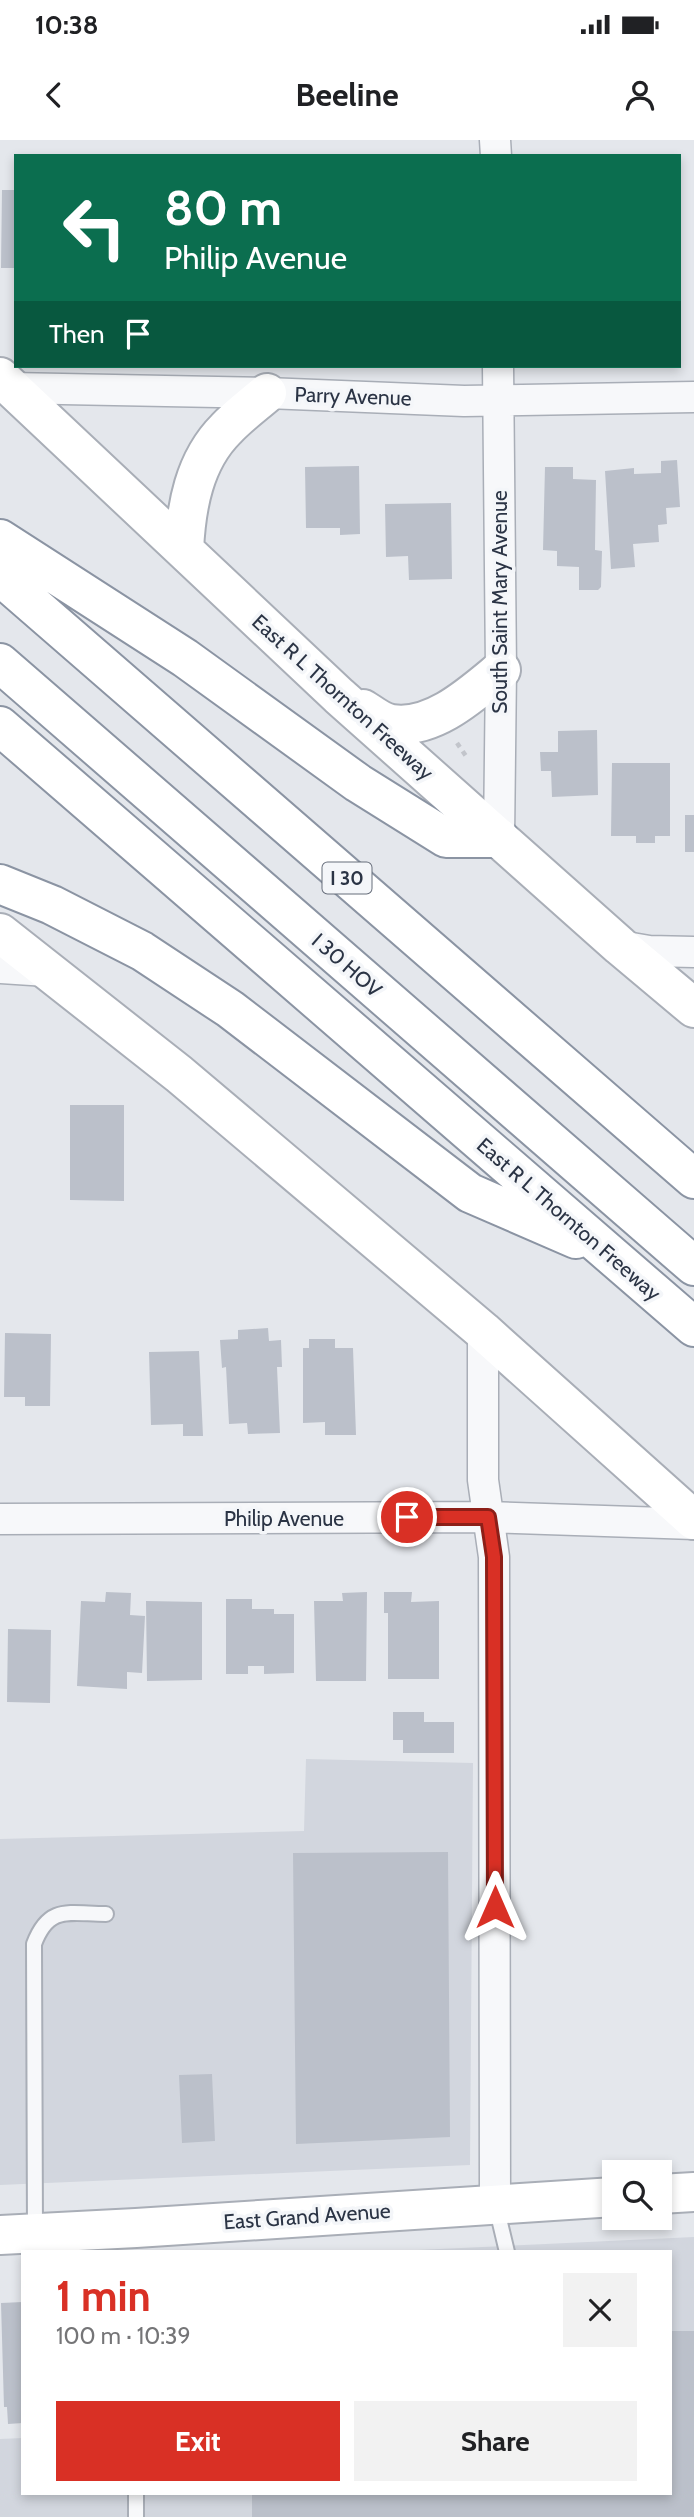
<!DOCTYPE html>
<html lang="en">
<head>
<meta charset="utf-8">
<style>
  body { margin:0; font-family:Cabin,sans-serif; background:#f2f2f2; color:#202124; height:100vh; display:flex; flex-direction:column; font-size:26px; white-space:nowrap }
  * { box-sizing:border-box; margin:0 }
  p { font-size:23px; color:#757577 }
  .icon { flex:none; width:38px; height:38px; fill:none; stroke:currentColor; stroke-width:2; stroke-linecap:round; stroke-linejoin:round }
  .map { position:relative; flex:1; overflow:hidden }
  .side { position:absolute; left:21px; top:2110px; width:651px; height:245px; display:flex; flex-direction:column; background:#fff; border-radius:0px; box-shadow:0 4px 10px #0003 }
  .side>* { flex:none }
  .top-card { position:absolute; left:14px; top:14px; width:667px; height:214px; border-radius:0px; box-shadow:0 4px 10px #0003; background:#0b6e4f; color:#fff; overflow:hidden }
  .tools { position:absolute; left:602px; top:2020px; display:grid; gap:14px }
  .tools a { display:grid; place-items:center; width:70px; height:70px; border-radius:0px; background:#fff; box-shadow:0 4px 10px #0003; font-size:35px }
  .pin { position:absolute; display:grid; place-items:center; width:60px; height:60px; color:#fff; margin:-30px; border:4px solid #fff; border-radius:50%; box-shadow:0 2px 7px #0007 }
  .me { position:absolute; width:77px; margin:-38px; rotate:0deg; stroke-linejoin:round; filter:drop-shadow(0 0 5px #0008) }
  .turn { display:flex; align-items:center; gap:24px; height:147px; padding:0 35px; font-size:32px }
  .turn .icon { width:91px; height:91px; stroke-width:2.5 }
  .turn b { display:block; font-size:49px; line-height:60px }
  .then { display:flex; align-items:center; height:66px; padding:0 35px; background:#0003; gap:14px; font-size:26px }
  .round { display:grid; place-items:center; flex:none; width:74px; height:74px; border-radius:0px; background:#f2f2f2 }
  .head { display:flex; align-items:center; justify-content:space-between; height:119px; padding:0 35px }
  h1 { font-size:42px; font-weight:800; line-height:52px; color:#d93025 }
  .button { display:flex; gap:14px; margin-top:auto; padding:14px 35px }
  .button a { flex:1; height:80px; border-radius:0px; background:#d93025; color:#fff; font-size:28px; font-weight:800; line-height:80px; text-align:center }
  .button a+a { background:#f2f2f2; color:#202124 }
  .status { display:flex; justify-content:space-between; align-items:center; height:49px; padding:0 35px; background:#fff; direction:ltr }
  .status svg { height:19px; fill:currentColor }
  header { display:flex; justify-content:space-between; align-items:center; height:91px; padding:0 35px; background:#fff; font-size:32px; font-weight:800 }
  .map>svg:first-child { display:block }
</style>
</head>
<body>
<div class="status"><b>10:38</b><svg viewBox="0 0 49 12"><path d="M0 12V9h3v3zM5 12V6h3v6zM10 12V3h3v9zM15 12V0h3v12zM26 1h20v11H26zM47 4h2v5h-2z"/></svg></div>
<header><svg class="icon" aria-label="back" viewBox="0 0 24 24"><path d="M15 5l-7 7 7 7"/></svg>Beeline<svg class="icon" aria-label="person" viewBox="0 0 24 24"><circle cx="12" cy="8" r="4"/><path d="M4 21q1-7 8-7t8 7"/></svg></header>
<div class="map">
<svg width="694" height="2377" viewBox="0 0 694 2377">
  <rect width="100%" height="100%" fill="#e4e7ec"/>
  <path fill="#d2d6de" d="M306 1619 473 1623 470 2025 0 2045V1699L304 1691Z
    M694 2097V2377H0V2299L23 2298V2354H670V2112H374Z"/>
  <path fill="#bbc0ca" d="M2 50H16V128H1Z
    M677 320 680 367 666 368 667 384 658 385 659 402 633 404 635 427 611 429 605 331 634 328V334L661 333V321Z
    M359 326 360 394 340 395V388H306L305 327Z
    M545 327H573V339L596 340 595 410 602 411 601 447 598 450H579V427L557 426V411L543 410Z
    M451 363 452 439 409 440 408 416 386 417 385 364Z
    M597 590 598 655 552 657 551 631H541L540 612H558V591Z
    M612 623H670V696H655V703H636V696H611Z
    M685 675H694V712H685Z
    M70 965H124V1061L70 1060Z
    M268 1188 269 1201 281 1200 282 1227H277L280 1293 248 1294 247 1283 229 1284 226 1227 222 1228 220 1200 238 1199V1190Z
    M5 1193 51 1194 50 1266H25V1257H4Z
    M309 1199H335V1208H353L356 1295H325V1282L303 1283V1208H309Z
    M199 1211 203 1296H183V1284L151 1285 149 1212Z
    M106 1452 131 1453 130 1475 145 1476 142 1533 127 1532V1549L77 1546 81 1461 105 1462Z
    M367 1452 366 1541H316L314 1461H343L342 1453Z
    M384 1452H412L411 1462 439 1461V1539H388V1473H384Z
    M226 1459H252V1469H274V1474H294V1533L264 1534V1526H248V1534H226Z
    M146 1461 202 1462V1540L147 1541Z
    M8 1489 51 1490 50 1563 7 1562Z
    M393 1572H424V1582H454V1613H403V1600H393Z
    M448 1712 450 1997 296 2004 293 1713Z
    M212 1934 215 2001 182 2003 179 1935Z
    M23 2162V2283L8 2284 7 2267H4L1 2163Z
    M670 2191H694V2377H252V2354H670Z"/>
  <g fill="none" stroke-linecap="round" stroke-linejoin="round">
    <g stroke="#a9aeb7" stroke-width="18">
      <path id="lane" d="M496 2066 507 2112
        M35 2092 34 1804C49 1764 70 1774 106 1774
        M136 2377V2354"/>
    </g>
    <g stroke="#a9aeb7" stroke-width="33">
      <path id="street" d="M495 0 496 16
        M498 226 501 530 499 698
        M11 248 267 253 464 261 694 257
        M620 806 649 811 694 812
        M0 828 47 831
        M483 1191V1340L494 1417 495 2063
        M0 1379 488 1377 694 1384"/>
    </g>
    <g stroke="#a9aeb7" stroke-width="42">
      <path id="secondary" d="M0 237 339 556 620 806 694 868
        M184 410C186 367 194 321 226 289 238 276 253 265 267 253
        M363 569C371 574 382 583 392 584 433 590 472 554 501 530
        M0 793 179 934 483 1191 694 1380
        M660 2054 694 2052
        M0 2095 136 2088 614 2057"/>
    </g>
    <g stroke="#8b94a3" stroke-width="42">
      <path id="highway" d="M0 399 185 518 358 643 446 698H499
        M0 436 694 1039
        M0 523 694 1126
        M0 586 694 1187
        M0 744 52 765 142 811 230 869 470 1053 576 1099"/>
    </g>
    <path stroke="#c2c5cb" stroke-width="4.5" stroke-dasharray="5 5" stroke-linecap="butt" d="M457 603 468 619"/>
    <use href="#lane" stroke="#f7f8fa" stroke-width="14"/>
    <use href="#street" stroke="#f7f8fa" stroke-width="30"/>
    <use href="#secondary" stroke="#fff" stroke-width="38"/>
    <use href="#highway" stroke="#fff" stroke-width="38"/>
  </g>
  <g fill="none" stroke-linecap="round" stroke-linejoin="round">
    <g stroke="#8d1f18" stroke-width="18">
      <path id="route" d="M407 1377H488L494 1417 495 1767"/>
    </g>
    <use href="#route" stroke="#d93025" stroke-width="12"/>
  </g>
  <g text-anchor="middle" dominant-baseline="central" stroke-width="7" stroke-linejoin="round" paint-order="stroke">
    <rect fill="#f4f6f9" stroke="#676e7b" stroke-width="2" x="322.5" y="722.5" width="49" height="31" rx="5"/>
    <g font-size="19" font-weight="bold" fill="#2b3445">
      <text x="347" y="738">I 30</text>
    </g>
    <g font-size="21" fill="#2b3445" stroke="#f4f6f9">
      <text transform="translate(353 256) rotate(2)">Parry Avenue</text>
      <text transform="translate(499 462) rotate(-90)">South Saint Mary Avenue</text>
      <text transform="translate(343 557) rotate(42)">East R L Thornton Freeway</text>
      <text transform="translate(347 825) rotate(41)">I 30 HOV</text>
      <text transform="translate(569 1079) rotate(41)">East R L Thornton Freeway</text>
      <text x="284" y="1378">Philip Avenue</text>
      <text transform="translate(307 2076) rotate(-4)">East Grand Avenue</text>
    </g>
  </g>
</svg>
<div class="tools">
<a><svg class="icon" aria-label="search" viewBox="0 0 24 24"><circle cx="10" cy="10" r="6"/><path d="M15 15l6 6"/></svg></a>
</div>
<div class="pin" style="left:407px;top:1377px;background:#d93025"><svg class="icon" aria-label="arrive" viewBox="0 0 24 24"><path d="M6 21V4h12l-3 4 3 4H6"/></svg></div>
<svg class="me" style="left:495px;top:1767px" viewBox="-20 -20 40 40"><path d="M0-17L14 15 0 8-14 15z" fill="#d93025" stroke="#fff" stroke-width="4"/></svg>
<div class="top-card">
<div class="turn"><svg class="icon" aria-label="left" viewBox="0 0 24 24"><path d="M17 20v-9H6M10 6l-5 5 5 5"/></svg><div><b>80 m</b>Philip Avenue</div></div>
<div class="then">Then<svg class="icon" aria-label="arrive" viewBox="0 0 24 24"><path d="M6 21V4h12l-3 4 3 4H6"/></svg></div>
</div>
<section class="side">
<div class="head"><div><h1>1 min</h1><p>100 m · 10:39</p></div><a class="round"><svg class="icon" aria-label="close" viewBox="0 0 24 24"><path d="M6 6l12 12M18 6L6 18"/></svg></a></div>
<div class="button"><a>Exit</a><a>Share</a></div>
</section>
</div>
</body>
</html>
